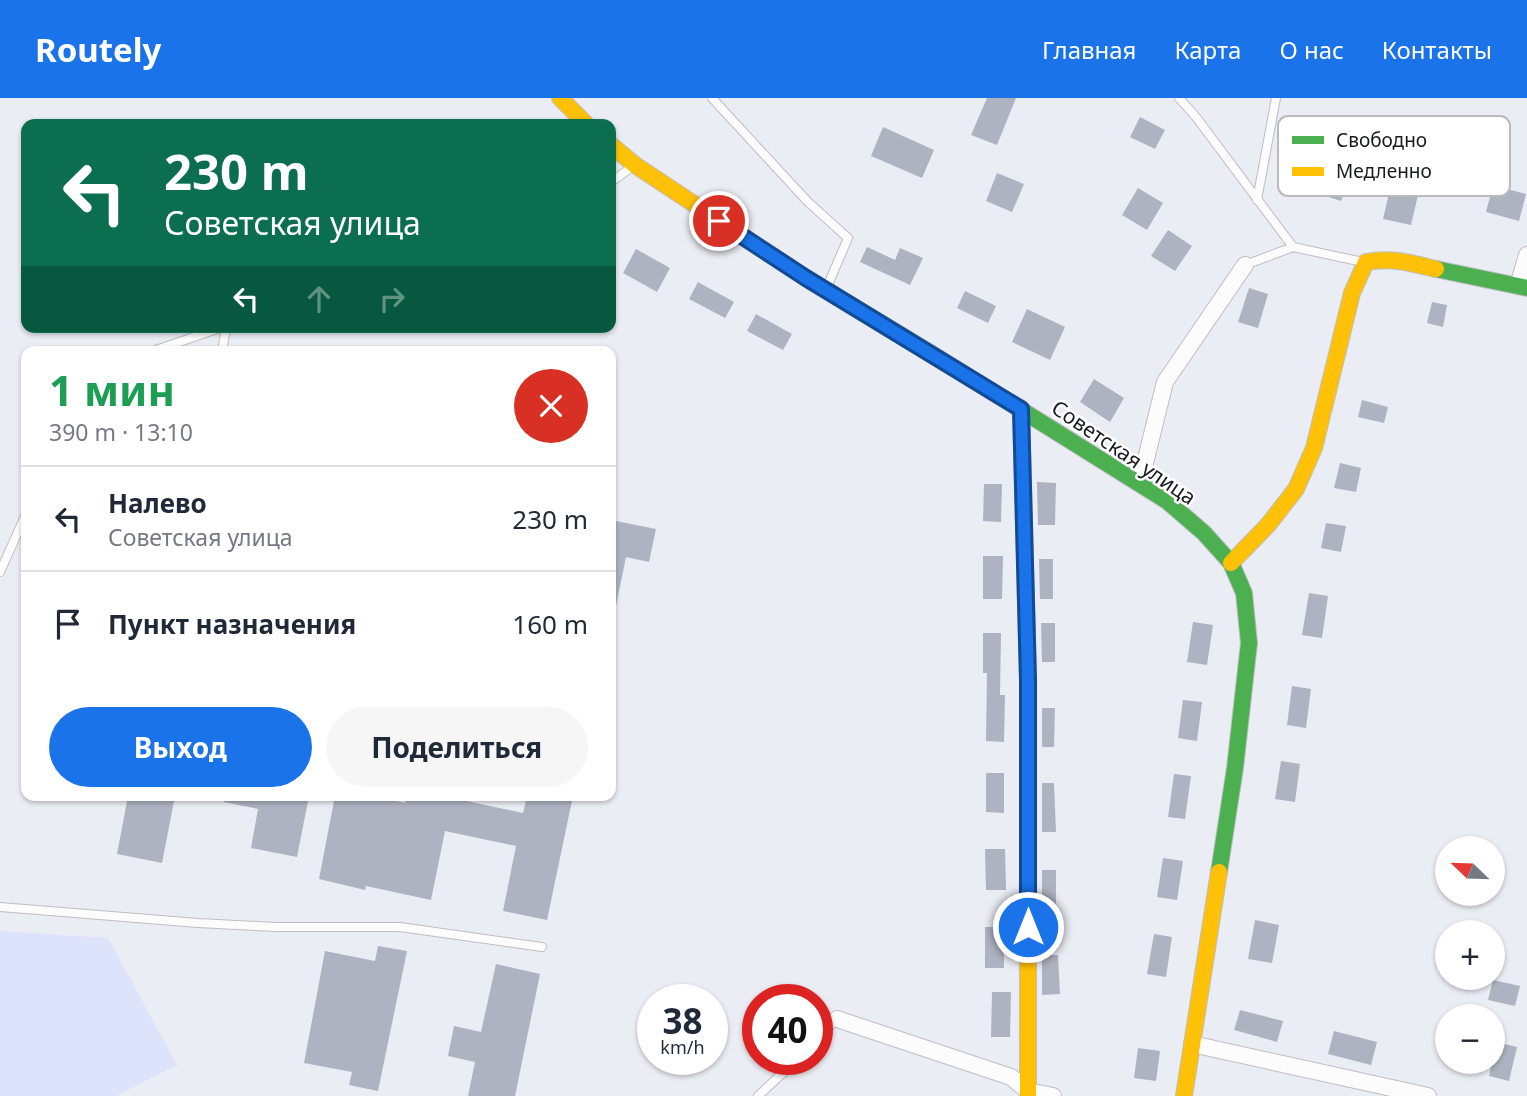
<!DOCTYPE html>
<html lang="ru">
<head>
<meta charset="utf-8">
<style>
  body { margin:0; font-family:"Noto Sans",sans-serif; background:#f6f6f7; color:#1f2937; height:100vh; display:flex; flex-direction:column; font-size:26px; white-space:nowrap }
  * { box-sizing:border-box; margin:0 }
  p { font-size:23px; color:#747a83 }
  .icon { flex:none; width:38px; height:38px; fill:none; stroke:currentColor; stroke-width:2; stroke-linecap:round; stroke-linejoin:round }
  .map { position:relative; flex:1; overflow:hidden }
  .drawer { position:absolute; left:21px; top:248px; width:595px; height:455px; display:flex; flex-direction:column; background:#fff; border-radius:14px; box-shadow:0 2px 5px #0004 }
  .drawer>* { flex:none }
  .hud { position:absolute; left:21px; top:21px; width:595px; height:214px; border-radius:14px; box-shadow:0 2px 5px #0004; background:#0b6e4f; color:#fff; overflow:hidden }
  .needle { width:46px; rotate:293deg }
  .buttons { position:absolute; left:1435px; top:738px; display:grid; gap:14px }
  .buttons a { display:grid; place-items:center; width:70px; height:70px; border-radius:50%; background:#fff; box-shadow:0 2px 5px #0004; font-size:35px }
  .speed { position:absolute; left:637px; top:886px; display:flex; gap:14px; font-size:35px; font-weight:700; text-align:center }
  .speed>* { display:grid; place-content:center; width:91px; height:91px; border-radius:50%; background:#fff; box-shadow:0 2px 5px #0004; line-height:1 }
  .speed small { font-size:18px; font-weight:400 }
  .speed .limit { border:10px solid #d22; background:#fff; color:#111 }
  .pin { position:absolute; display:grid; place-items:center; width:60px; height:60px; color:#fff; margin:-30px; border:4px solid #fff; border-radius:50%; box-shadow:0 2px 7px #0007 }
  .me { position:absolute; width:77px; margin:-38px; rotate:0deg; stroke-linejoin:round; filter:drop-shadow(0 0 5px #0008) }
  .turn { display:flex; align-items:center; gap:24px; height:147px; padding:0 28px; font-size:32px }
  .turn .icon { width:91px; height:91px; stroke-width:2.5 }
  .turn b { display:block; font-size:49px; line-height:60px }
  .lanes { display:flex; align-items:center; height:66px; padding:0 28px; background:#0003; justify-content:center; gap:35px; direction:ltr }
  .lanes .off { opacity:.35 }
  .round { display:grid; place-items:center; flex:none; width:74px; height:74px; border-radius:37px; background:#f6f6f7 }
  .overview { display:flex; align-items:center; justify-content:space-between; height:119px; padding:0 28px }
  h1 { font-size:42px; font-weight:700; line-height:52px; color:#1e9e55 }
  .cta { display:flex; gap:14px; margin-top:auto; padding:14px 28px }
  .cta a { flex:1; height:80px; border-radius:42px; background:#1a73e8; color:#fff; font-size:28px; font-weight:700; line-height:80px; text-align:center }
  .cta a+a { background:#f6f6f7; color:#1f2937 }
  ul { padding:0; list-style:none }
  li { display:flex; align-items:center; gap:21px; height:105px; padding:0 28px; border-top:2px solid #e0e1e3 }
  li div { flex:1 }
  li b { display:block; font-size:26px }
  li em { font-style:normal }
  header { display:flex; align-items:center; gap:42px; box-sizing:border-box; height:98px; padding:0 35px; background:#1a73e8; color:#fff }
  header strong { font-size:33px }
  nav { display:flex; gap:38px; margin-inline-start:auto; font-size:24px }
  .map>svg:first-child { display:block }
</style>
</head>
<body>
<header>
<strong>Routely</strong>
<nav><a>Главная</a><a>Карта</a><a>О нас</a><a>Контакты</a></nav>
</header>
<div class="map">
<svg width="1527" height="998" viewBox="0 0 1527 998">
  <rect width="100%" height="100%" fill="#ebedf4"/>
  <path fill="#dce3fa" d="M0 833 108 840 177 967 116 998H0Z"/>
  <path fill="#aeb3c1" d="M987 0H1016L997 47 971 37Z
    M1140 19 1165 32 1155 51 1130 39Z
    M883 29 934 52 922 80 871 58Z
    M997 75 1024 86 1012 114 986 103Z
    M1326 76 1348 83 1341 103 1319 96Z
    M1493 87 1526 96 1519 123 1486 114Z
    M1138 90 1163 105 1147 132 1122 117Z
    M1390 91 1418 97 1411 127 1383 121Z
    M1168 132 1192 148 1175 173 1151 158Z
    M867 149 895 162 900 150 923 160 910 187 860 164Z
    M636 151 670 170 657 194 623 175Z
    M698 184 734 204 725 220 689 201Z
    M1249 190 1268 196 1258 230 1238 224Z
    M965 193 996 208 988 225 957 210Z
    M1432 204 1447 207 1443 229 1427 225Z
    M1027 211 1065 229 1050 262 1012 244Z
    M756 216 792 236 783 252 747 233Z
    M1094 281 1124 300 1110 324 1080 304Z
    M1362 302 1388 309 1384 325 1358 319Z
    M1340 365 1361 370 1356 394 1334 390Z
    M1037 384 1056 385 1055 427H1038Z
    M984 386H1002L1001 424 983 423Z
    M611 422 656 431 649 464 626 459 616 508H611Z
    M1326 425 1346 428 1341 454 1321 450Z
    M983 458H1003L1002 501H983Z
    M1039 461H1053V501H1040Z
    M1309 495 1328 498 1322 540 1302 537Z
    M1193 524 1213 527 1207 567 1187 564Z
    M1041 525H1055V564H1042Z
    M983 535H1001L1000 597H1005L1004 644 986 643 987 575H983Z
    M1292 588 1311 591 1306 630 1287 627Z
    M1183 602 1202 604 1197 643 1178 640Z
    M1042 610H1055L1054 649H1042Z
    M1281 663 1300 666 1295 704 1275 701Z
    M986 675H1004V715L986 714Z
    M1174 676 1191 678 1185 721 1168 719Z
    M1042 685H1054L1056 734H1042Z
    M128 698H175L162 765 117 756Z
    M225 698H309L297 759 251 750 258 711 224 704Z
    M335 698H374L405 705 406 698H453L452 700 523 715 527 698H573L547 822 503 813 516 748 445 733 431 802 366 788 365 792 319 781Z
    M985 751H1005L1006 792H986Z
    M1163 760 1183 763 1177 802 1157 799Z
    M1042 772H1056V812H1042Z
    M1255 822 1279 827 1272 865 1248 861Z
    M985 829H1004V870H985Z
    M1154 836 1172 839 1166 879 1147 876Z
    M378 848 407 853 378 993 349 987 352 974 304 965 325 853 375 863Z
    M1042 857H1058L1060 896 1042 897Z
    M496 866 540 876 515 998H468L475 964 448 958 454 928 481 934Z
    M1493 882 1520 888 1515 908 1488 902Z
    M992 894H1011L1010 939H991Z
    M1240 912 1283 923 1277 944 1234 932Z
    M1334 933 1377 944 1371 967 1328 956Z
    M1496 944 1517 949 1509 983 1489 978Z
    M1138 950 1160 953 1156 983 1134 980Z"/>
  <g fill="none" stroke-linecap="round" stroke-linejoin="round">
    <g stroke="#bcbec3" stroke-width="10">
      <path id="lane" d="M712 0 808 104 848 140 827 189
        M1179 0 1196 19 1293 149
        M611 84 632 69
        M1257 102 1276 0
        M1245 167 1293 149 1363 164
        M150 254 223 229
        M222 254 226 229
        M0 474 26 416
        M0 809 198 825 276 829H400L542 849
        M817 941 837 921
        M758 998 798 961"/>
    </g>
    <g stroke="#bcbec3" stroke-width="18">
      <path id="street" d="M1518 188 1527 157
        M1140 385 1165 284 1245 167
        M837 921 1011 979 1028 993 1053 998
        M1192 946 1428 998"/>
    </g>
    <g stroke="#bcbec3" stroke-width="18">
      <path id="fast" d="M1436 171 1527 190
        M930 255 1167 403 1204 435 1231 465 1244 495 1249 545 1235 670 1219 774
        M1021 311 1028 582V797"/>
    </g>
    <g stroke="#bcbec3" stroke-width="18">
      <path id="slow" d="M560 0 586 26
        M611 47 635 67 806 180 930 255
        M1231 465 1268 427 1296 391 1314 350 1352 195 1366 164C1391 159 1411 165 1436 171
        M1028 797V998
        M1184 998 1219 774"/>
    </g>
    <use href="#lane" stroke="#fcfcfd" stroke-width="8"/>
    <use href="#street" stroke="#fcfcfd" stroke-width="16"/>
    <use href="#fast" stroke="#4caf50" stroke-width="16"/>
    <use href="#slow" stroke="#ffc107" stroke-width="16"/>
  </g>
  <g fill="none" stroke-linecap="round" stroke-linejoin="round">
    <g stroke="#114b97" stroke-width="18">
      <path id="route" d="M719 123 806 180 1021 311 1028 582V829"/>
    </g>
    <use href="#route" stroke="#1a73e8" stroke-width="12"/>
  </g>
  <g text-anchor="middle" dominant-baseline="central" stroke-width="5" stroke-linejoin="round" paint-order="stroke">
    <g font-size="21" fill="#191a1e" stroke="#fff">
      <text transform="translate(1124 354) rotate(34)">Советская улица</text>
    </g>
  </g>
  <rect x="1278" y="18" width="232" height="80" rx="10" fill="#fff" stroke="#bababc" stroke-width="2"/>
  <rect x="1292" y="38" width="32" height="8" fill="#4caf50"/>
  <rect x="1292" y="69" width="32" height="9" fill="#ffc107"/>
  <g font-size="19" fill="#191a1e">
    <text x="1336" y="49">Свободно</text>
    <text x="1336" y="80">Медленно</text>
  </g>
</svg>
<div class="buttons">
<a><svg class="needle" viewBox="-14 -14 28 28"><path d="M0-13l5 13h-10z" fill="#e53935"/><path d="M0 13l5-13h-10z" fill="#747a83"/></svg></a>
<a>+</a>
<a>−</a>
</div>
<div class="speed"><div>38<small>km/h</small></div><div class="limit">40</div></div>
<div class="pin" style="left:719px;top:123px;background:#d93025"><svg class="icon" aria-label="arrive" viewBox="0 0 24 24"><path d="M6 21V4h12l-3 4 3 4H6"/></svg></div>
<svg class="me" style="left:1028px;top:829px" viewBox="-20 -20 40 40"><circle r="17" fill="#1a73e8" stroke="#fff" stroke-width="3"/><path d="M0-11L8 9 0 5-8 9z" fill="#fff"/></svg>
<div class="hud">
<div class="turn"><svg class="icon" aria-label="left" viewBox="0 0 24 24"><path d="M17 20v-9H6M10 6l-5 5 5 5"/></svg><div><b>230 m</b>Советская улица</div></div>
<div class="lanes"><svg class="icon" aria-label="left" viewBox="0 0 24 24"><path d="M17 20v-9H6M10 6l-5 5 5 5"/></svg><svg class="icon off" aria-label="ahead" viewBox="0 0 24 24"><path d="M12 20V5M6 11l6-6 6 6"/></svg><svg class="icon off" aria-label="right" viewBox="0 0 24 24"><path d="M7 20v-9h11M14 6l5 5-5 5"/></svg></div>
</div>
<section class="drawer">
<div class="overview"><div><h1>1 мин</h1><p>390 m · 13:10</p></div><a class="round" style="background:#d93025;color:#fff"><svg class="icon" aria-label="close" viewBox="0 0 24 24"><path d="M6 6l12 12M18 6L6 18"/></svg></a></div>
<ul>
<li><svg class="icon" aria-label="left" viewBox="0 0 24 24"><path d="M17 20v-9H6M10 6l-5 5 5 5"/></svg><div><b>Налево</b><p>Советская улица</p></div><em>230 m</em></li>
<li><svg class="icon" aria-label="arrive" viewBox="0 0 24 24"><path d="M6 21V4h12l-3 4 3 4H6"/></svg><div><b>Пункт назначения</b></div><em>160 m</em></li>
</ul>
<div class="cta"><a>Выход</a><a>Поделиться</a></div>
</section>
</div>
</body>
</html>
